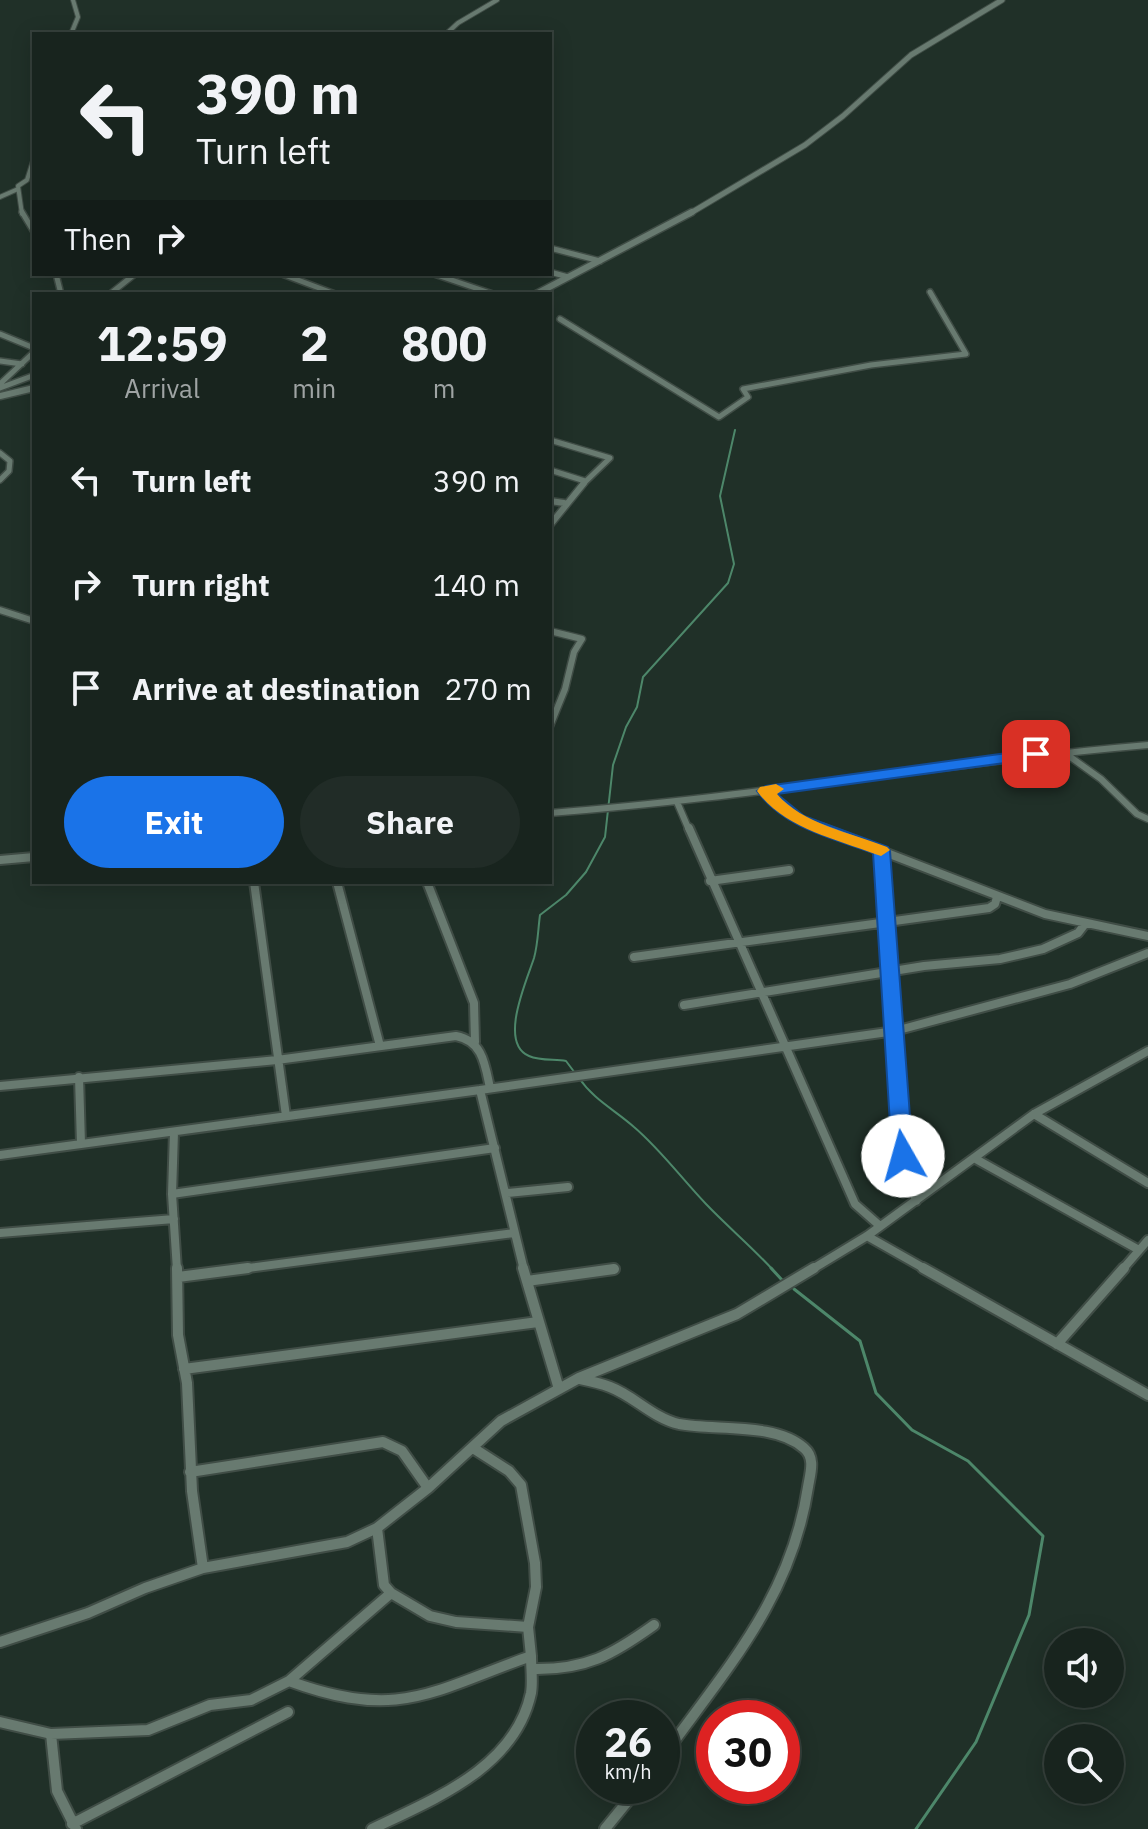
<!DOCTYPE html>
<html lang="en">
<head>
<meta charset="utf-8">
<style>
  body { margin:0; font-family:"IBM Plex Sans",sans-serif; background:#212c27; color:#f1f3f6; height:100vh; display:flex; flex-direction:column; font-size:30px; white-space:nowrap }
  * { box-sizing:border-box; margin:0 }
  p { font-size:26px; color:#9fa4a4 }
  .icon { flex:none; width:44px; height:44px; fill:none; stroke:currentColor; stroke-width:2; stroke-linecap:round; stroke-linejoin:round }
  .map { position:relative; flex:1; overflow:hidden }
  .sheet { position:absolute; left:32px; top:292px; width:520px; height:592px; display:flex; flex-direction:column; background:#18241e; border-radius:0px; box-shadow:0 4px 20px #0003,0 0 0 2px #36413c }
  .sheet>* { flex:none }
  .hud { position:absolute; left:32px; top:32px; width:520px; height:244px; border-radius:0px; box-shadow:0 4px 20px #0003,0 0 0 2px #36413c; background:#18241e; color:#f1f3f6; overflow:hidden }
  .buttons { position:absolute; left:1044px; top:1628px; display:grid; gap:16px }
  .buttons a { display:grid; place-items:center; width:80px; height:80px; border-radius:50%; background:#18241e; box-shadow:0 4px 20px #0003,0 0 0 2px #36413c; font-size:40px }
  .speed { position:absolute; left:576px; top:1700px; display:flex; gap:16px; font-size:40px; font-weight:700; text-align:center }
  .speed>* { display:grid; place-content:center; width:104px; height:104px; border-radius:50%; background:#18241e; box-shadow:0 4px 20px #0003,0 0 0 2px #36413c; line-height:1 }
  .speed small { font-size:20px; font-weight:400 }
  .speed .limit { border:12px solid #d22; background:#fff; color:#111 }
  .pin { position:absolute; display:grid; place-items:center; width:68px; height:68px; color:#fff; margin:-34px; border-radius:16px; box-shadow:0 4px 12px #0006 }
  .me { position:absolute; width:88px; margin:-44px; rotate:353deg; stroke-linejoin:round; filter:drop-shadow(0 0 6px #0008) }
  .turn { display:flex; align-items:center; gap:28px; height:168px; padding:0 32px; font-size:36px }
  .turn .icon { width:104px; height:104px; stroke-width:2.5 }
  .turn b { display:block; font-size:56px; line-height:68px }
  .then { display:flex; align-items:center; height:76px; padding:0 32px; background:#0003; gap:16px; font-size:30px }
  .eta { display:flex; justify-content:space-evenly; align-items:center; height:136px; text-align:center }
  .eta b { font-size:48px; font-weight:700; line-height:56px }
  .action { display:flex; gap:16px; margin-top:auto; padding:16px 32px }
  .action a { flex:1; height:92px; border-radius:48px; background:#1a73e8; color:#fff; font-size:32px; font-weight:700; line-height:92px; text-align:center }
  .action a+a { background:#212c27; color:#f1f3f6 }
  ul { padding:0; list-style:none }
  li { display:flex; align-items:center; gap:24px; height:104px; padding:0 32px }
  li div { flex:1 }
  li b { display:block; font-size:30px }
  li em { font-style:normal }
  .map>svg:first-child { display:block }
</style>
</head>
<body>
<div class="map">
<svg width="1148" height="1829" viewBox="0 0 1148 1829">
  <rect width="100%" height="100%" fill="#203028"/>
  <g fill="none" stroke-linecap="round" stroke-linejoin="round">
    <path stroke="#4d876a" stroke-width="2" d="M575 1073 566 1061C555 1059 540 1061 529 1056 498 1043 527 980 534 958 538 944 538 929 540 915L566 895 586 872 605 837 613 765 626 727 637 707 643 677 728 583 734 564 720 496 735 430
      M579 1078C594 1100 615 1110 634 1127 661 1150 682 1179 706 1204 728 1227 752 1247 773 1270"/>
    <path stroke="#4d876a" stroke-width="3" d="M771 1268 782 1280
      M794 1289 860 1341 876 1393 912 1430 968 1461 1043 1536 1029 1615 976 1742 916 1829"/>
    <g stroke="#404d46" stroke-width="6">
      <path id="minor-far4" d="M71 34 78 17 73 0
        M446 34 458 23 497 0
        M0 197 18 189
        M22 214 18 186 27 180 34 158"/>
    </g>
    <g stroke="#404d46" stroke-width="8">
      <path id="minor-far3" d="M22 212 34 232
        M550 248 600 261
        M550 272 568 277
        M56 274 61 294
        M282 274 335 294
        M434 274 493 294
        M110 294 135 274
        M560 319 719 417 748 397 743 389 871 365 966 354 930 292
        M0 334 34 348
        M0 361 22 364
        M0 384 34 352
        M0 388 32 376
        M550 440 610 458 582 485
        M0 453 10 461 9 471 0 480
        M550 470 585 481"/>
    </g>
    <g stroke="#404d46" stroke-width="9">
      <path id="minor-far2" d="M550 501 564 503
        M550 525 584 483
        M0 610 34 621
        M550 631 582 639 574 652 565 689 550 726
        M1062 751 1101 779 1137 814 1148 819
        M766 791C783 811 802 821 827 830
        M677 802 689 830
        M550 813C750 798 948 762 1148 745"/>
    </g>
    <g stroke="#404d46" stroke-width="12">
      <path id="minor-far1" d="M689 828 855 1204 880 1226
        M822 828 1045 914 1148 936
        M881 851 901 1132 906 1166 916 1201
        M0 860 34 857
        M710 881 789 870
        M254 882 286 1116
        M337 882 380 1046
        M427 882 474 1003 475 1042
        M634 957 989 908 995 904 997 897
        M684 1005 924 966 1000 959 1043 949 1078 933 1085 924
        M79 1077 81 1144
        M0 1086 277 1060 456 1036C483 1041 485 1065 490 1088
        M480 1090 895 1031 1070 984 1148 953
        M1034 1114 1148 1183
        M174 1132 172 1194 177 1270
        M0 1155 480 1090 524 1270
        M974 1158 1139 1250
        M507 1193 568 1187
        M172 1194 495 1148
        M0 1233 174 1219
        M867 1236 927 1270
        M233 1270 514 1233
        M608 1270 614 1269
        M811 1270 867 1236 1034 1114 1148 1051
        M1122 1270 1148 1240"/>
    </g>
    <g stroke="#404d46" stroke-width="14">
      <path id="minor" d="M177 1268 178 1335 187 1383 192 1491 203 1568
        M523 1268 559 1389
        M923 1268 1148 1395
        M178 1277 248 1268
        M527 1281 614 1269
        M1057 1344 1124 1268
        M184 1369 538 1322
        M580 1379C590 1381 600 1383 610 1387 634 1396 653 1418 679 1424 715 1431 775 1422 804 1448 816 1458 810 1474 808 1487 791 1599 725 1670 662 1758
        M190 1472 383 1442 402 1451 428 1488
        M377 1528 384 1585 391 1593 430 1616 456 1622 528 1627
        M0 1642 88 1613 145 1588 203 1568 347 1542 377 1528 428 1488 501 1421 579 1378 737 1314 814 1268
        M533 1669C586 1670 612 1655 654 1625
        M289 1681 391 1593
        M0 1722 51 1734 148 1730 210 1705 251 1700 289 1681C398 1721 430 1692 531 1656L528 1627 536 1587 535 1563 521 1485 509 1471 473 1448
        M51 1734 57 1791 76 1829
        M72 1824 288 1712
        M372 1829C434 1799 515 1768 531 1693 533 1682 531 1668 531 1656
        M605 1829 640 1786"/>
    </g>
    <g stroke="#404d46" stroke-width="7">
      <path id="tertiary-far1" d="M689 214 805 145 843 116 911 55 1002 0"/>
    </g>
    <g stroke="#404d46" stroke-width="9">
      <path id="tertiary" d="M536 294 692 212
        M0 396 34 388"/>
    </g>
    <use href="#minor-far4" stroke="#687a70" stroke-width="4"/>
    <use href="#minor-far3" stroke="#687a70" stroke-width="5"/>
    <use href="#minor-far2" stroke="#687a70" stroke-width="6"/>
    <use href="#minor-far1" stroke="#687a70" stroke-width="8"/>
    <use href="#minor" stroke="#687a70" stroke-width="10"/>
    <use href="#tertiary-far1" stroke="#687a70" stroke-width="5"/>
    <use href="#tertiary" stroke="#687a70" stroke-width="6"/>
  </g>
  <path fill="#1a73e8" stroke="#114b97" stroke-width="2" d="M1036 749 1044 754 1041 758 777 794 804 816 888 847 890 851 913 1156 910 1161H895L892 1156 873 853C832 838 784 828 757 791L766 786Z"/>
  <path fill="#f59e0b" d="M776 784 784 789 777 794C802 824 852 833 887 847L890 850 881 856 875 854C833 838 784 828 757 791L760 787Z"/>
</svg>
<div class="buttons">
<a><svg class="icon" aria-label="sound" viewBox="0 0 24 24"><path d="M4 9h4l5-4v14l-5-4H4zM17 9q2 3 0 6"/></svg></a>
<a><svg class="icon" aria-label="search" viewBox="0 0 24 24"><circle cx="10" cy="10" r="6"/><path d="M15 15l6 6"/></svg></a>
</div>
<div class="speed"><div>26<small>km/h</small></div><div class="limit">30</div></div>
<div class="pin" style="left:1036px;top:754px;background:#d93025"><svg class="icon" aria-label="arrive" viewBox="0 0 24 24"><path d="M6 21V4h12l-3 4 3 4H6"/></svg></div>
<svg class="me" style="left:903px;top:1156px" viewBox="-20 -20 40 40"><circle r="19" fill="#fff"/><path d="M0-13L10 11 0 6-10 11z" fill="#1a73e8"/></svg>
<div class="hud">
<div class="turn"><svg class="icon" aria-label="left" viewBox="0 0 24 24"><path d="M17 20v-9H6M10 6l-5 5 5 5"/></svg><div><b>390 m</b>Turn left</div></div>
<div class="then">Then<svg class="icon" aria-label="right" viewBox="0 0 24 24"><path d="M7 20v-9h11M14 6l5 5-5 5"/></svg></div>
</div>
<section class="sheet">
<div class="eta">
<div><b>12:59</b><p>Arrival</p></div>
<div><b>2</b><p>min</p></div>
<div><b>800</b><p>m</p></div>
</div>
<ul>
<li><svg class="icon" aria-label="left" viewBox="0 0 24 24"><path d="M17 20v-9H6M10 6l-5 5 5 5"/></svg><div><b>Turn left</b></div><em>390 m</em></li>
<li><svg class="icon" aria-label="right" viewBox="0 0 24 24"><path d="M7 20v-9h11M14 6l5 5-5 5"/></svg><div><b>Turn right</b></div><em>140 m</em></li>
<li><svg class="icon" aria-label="arrive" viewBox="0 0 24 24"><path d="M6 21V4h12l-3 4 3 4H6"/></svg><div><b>Arrive at destination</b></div><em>270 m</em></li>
</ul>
<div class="action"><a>Exit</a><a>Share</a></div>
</section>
</div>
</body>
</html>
